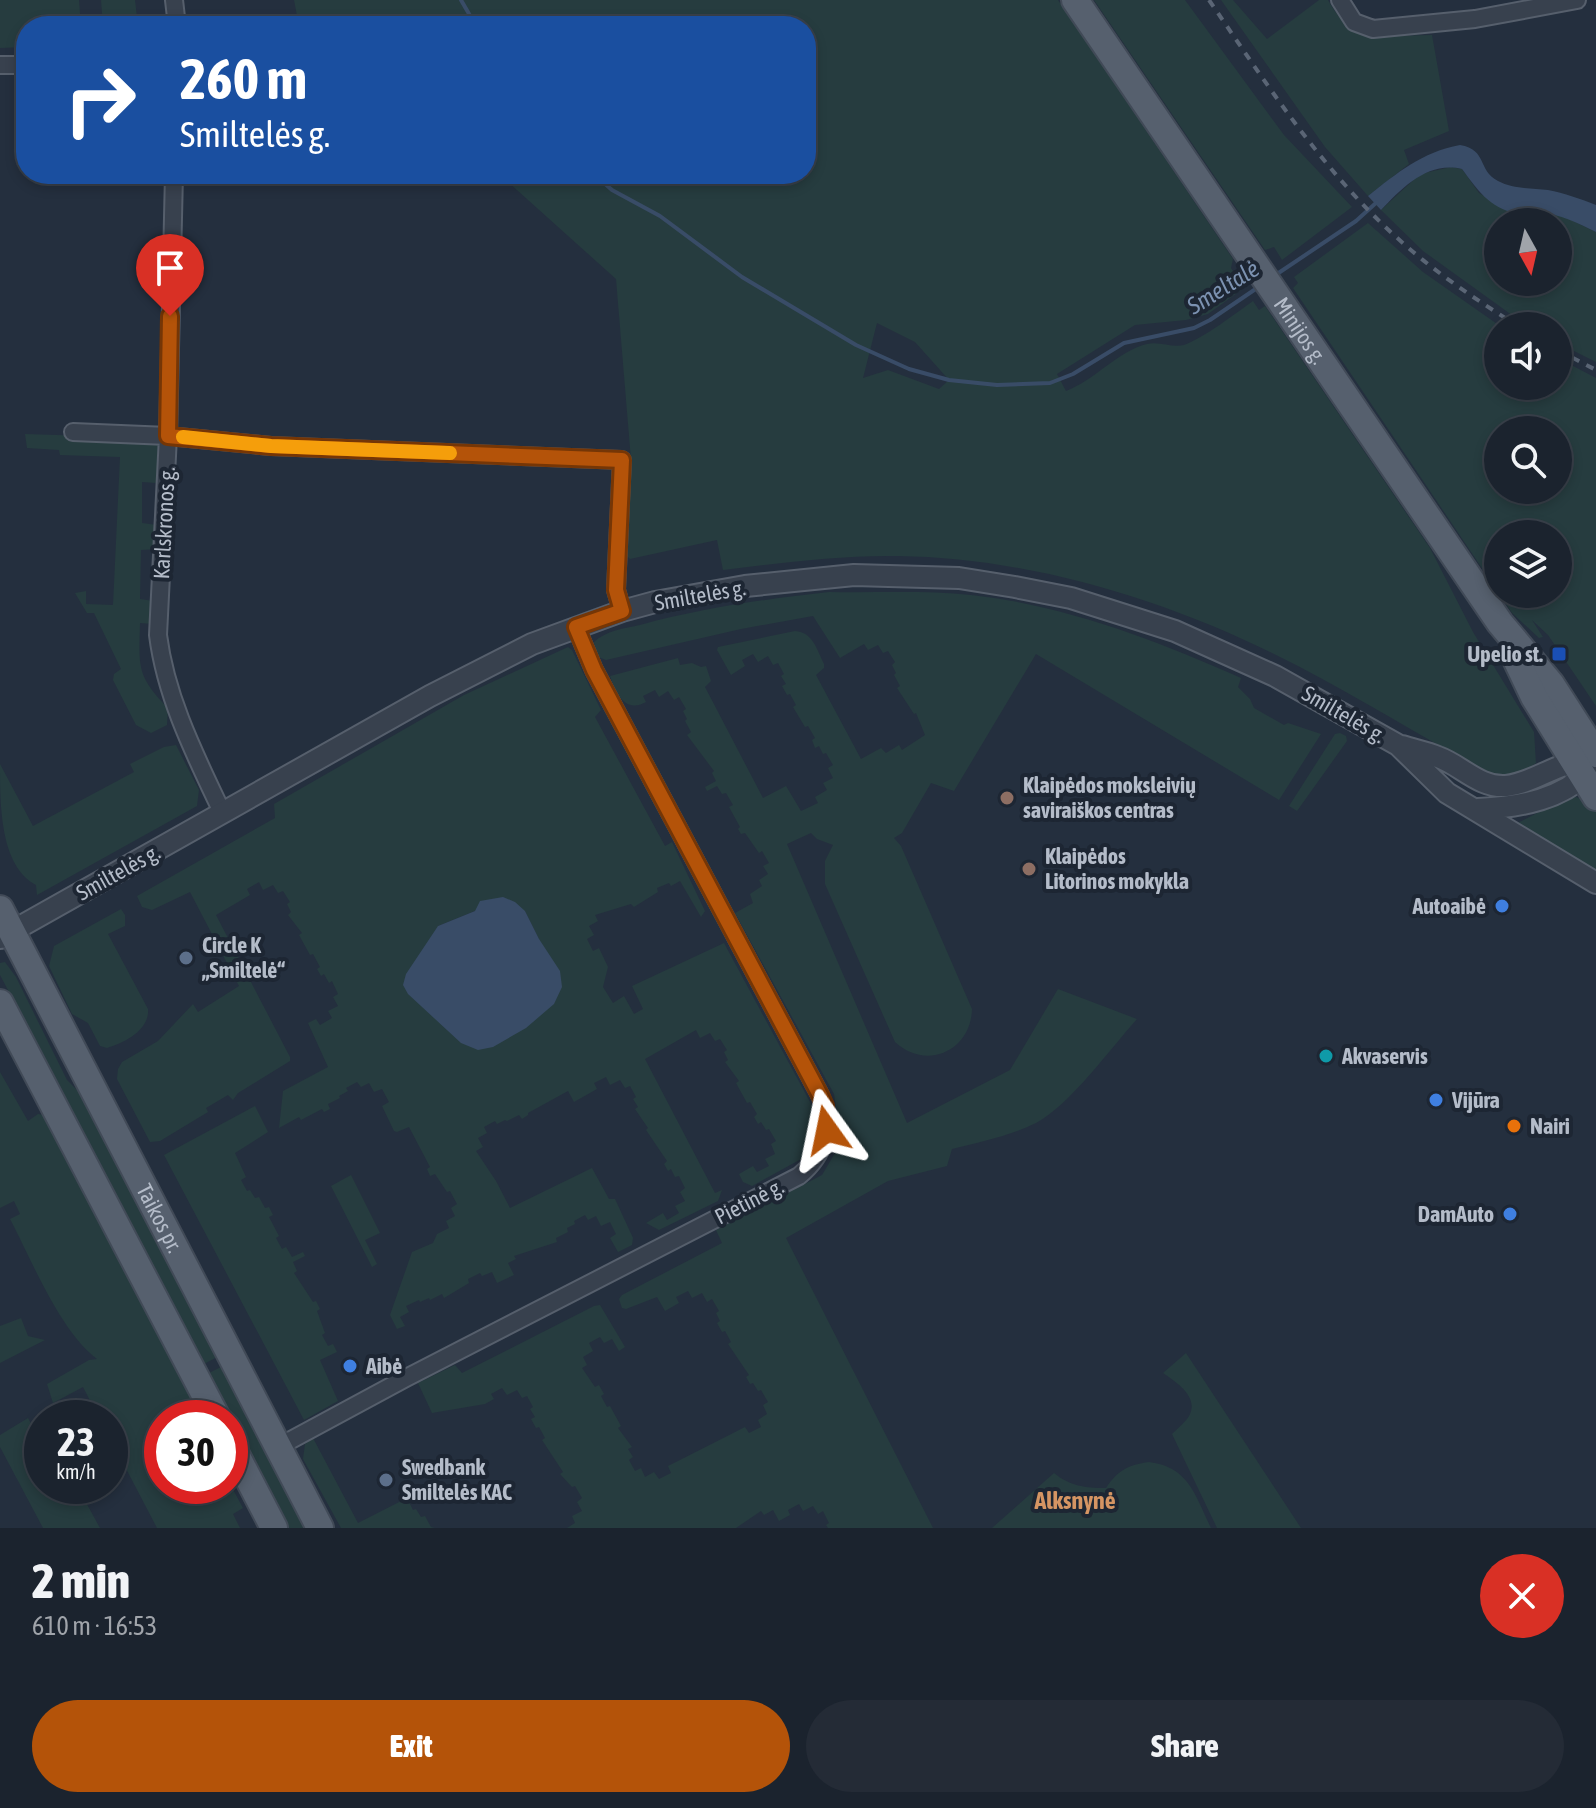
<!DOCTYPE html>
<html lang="en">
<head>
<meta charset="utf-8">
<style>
  body { margin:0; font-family:"Asap Condensed",sans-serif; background:#242b36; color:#f1f3f6; height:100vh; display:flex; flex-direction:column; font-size:30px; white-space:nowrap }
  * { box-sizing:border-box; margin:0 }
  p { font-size:26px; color:#a0a4aa }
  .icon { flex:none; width:44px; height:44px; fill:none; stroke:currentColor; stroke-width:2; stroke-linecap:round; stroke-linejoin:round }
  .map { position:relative; height:1528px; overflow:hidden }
  .side { display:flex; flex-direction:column; background:#1b232e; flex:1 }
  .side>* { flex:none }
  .guide { position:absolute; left:16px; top:16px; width:800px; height:168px; border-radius:32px; box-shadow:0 4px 12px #0003,0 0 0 2px #39404a; background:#1a4fa0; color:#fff; overflow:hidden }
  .needle { width:52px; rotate:172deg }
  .buttons { position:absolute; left:1484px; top:208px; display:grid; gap:16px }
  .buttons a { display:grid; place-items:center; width:88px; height:88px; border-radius:50%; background:#1b232e; box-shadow:0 4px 12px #0003,0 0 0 2px #39404a; font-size:40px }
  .speed { position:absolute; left:24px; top:1400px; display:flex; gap:16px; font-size:40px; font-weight:700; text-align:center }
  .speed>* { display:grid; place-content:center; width:104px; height:104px; border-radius:50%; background:#1b232e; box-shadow:0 4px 12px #0003,0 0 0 2px #39404a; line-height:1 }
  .speed small { font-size:20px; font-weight:400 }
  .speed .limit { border:12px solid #d22; background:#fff; color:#111 }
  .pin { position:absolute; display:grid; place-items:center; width:68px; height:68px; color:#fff; margin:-82px -34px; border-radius:50% 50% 50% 0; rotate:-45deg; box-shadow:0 0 8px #0007 }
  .pin .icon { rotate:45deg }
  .me { position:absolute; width:88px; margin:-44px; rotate:348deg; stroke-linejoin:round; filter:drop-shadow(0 0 6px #0008) }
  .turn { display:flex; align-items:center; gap:28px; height:168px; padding:0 32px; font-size:36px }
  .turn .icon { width:104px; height:104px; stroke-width:2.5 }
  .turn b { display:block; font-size:56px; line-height:68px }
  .round { display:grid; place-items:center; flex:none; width:84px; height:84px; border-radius:42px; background:#242b36 }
  .headline { display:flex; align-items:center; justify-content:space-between; height:136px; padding:0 32px }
  h1 { font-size:48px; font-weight:800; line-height:60px }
  .button { display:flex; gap:16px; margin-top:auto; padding:16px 32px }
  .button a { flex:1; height:92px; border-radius:48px; background:#b45309; color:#fff; font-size:32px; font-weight:800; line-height:92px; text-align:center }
  .button a+a { background:#242b36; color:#f1f3f6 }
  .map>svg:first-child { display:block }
</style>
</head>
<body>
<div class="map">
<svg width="1596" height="1528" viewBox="0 0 1596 1528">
  <rect width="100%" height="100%" fill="#242f3e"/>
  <path fill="#263c3f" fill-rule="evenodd" d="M0 0H79L81 26H26V47L0 48Z
    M101 0H135L138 26H103Z
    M294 0H1058L1233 259 1231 268 1244 288 1208 314 1186 320 1135 325 1057 374 1066 391C1095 380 1118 351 1147 344 1159 341 1173 348 1184 345 1204 338 1236 313 1253 301L1259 310 1265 306 1430 548 1473 632 1534 732 1536 763 1518 775 1488 774C1425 738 1363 700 1298 666 1177 603 1036 558 898 556 840 555 781 563 723 570L717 540 630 559 623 552 631 460 616 279 499 174H806V26H299ZM877 323 915 342 949 380 939 389 888 370 863 378Z
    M1094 0H1185L1284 135 1352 207 1282 260 1274 247 1265 250Z
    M1221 0H1233L1267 39 1319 0H1328C1352 45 1387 35 1432 35L1449 131 1404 150 1409 164 1368 196 1325 147Z
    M1451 167 1462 169 1479 193 1516 213 1537 211 1563 216 1596 232V362L1558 343V326H1527L1423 251 1381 210 1420 174ZM1498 222H1558V282H1498Z
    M1368 223 1423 272 1500 326 1498 386H1558V358L1596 378V706L1548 635 1532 620 1543 637 1539 638 1512 613 1499 594H1558V534H1498V592L1293 288 1298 283 1294 277ZM1498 430H1558V490H1498Z
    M25 434 154 438 160 442 159 478 156 483 142 482V523L157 525V549L141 550 140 599 154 601 153 624 140 623C139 666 136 676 168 708L167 725 151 733 136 725 113 680 114 674 121 669 94 613H87L75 593 86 591V604L113 605 120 457 60 455 59 450 27 448Z
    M829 592C876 593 925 590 971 595 1064 605 1156 640 1241 678L1238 687 1250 699 1254 708 1284 725 1288 723 1321 734 1279 800 1036 654 954 791 931 783 902 833 894 838 901 846 972 1009C971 1051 926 1071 895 1042L825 884V861L833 845 817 839 811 833 787 844 907 1123 1010 1070 1058 989 1137 1019C1110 1049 1070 1105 1036 1123 1010 1136 980 1142 952 1149L947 1166 888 1181 786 1238 933 1528H828L826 1525 829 1523 823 1511 818 1514 813 1506 803 1511 799 1504 788 1510 790 1515 779 1521 773 1510 764 1515 761 1511 736 1528H567L575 1523 572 1516 582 1511 577 1502 582 1498 575 1486 572 1487 560 1474 563 1472 542 1440 545 1438 539 1427 536 1428 531 1419 535 1417 530 1409 533 1407 527 1396 522 1398 517 1390 507 1395 502 1388 491 1394 494 1399 485 1404 432 1413 418 1383 455 1365 462 1373 594 1306 600 1305 625 1347 619 1351 612 1339 604 1343 600 1337 589 1343 593 1351 583 1357 587 1365 582 1368 595 1387 599 1385 604 1394 601 1396 607 1407 610 1406 621 1426 618 1428 632 1447 628 1449 633 1457 629 1460 635 1471 641 1468 645 1477 654 1472 659 1479 671 1473 668 1466 676 1462 745 1427 749 1433 761 1427 758 1420 767 1414 763 1405 768 1402 761 1390 758 1391 753 1383 750 1384 746 1377 749 1375 728 1344 731 1342 725 1331 722 1332 717 1323 720 1321 716 1313 719 1311 712 1299 707 1302 702 1293 692 1298 688 1291 676 1297 679 1303 665 1311 657 1297 626 1309 622 1308 619 1299 622 1295 722 1243 716 1230 822 1175 835 1153 839 1126 834 1094 735 913 753 903 750 894 762 886 759 880 768 874 763 866 769 863 762 851 759 853 745 833 741 834 738 829 740 827 729 807 733 805 726 793 722 794 717 786 707 791 705 787 716 781 712 773 714 771 687 735 691 732 685 721 687 719 683 711 686 709 679 697 674 700 668 691 659 697 655 690 643 696 646 702C625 714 616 693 610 676L678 658 680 665 692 663 701 667 706 666 711 681 705 687 763 798 786 786 801 811 818 803 815 797 827 790 823 783 833 778 828 768 833 765 826 753 823 754 819 746 815 748 812 740 815 738 808 726 805 727 793 707 796 705 790 694 787 695 782 686 786 684 781 676 784 674 778 663 773 665 768 656 758 662 753 654 742 660 745 666 731 675 717 650 718 647 795 631C813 632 817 650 824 664V668L816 675 861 759 881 748 886 753 899 745 902 750 925 735 916 713 914 714 897 688 900 686 894 675 896 673 892 665 895 662 888 651 883 653 878 645 868 650 864 644 840 658 813 616 741 629 606 660 596 656 594 642C605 631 625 628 640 625 703 608 765 599 829 592Z
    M568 647 572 650 601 710 595 717 665 846 672 842 705 911 701 917 680 881 671 886 669 883 657 888 658 892 634 907 631 904 595 915 598 921 589 926 594 935 587 939 593 951 599 948 608 967 603 987 613 1003 624 996 634 1014 643 1009 632 986 724 943 816 1113 811 1145 803 1158 752 1186 743 1182 739 1174 753 1166 757 1172 769 1166 765 1159 775 1154 771 1144 776 1141 769 1129 766 1130 761 1122 758 1124 754 1117 757 1114 750 1102 747 1103 736 1083 739 1081 725 1062 728 1060 724 1052 727 1050 720 1039 715 1041 710 1033 700 1038 696 1030 645 1059 715 1193 722 1190 718 1201 659 1230 646 1223 663 1213 667 1220 679 1213 675 1206 685 1201 680 1192 685 1188 679 1176 675 1177 671 1169 668 1171 664 1164 667 1161 646 1130 648 1128 635 1109 638 1107 633 1099 636 1097 630 1086 625 1088 620 1080 610 1085 606 1077 594 1083 597 1089 574 1102 568 1091 528 1113V1115L522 1119 519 1115 507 1121 505 1120 497 1124 495 1121 484 1127 487 1133 478 1138 483 1147 476 1151 496 1181 510 1208 592 1168 609 1199H615L633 1238 632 1245 618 1252 610 1238 616 1234 610 1222 601 1226 596 1216 588 1220 585 1215 574 1221 575 1224 567 1228 568 1232 556 1238 557 1242 514 1256 516 1259 508 1263 514 1275 497 1283 492 1272 482 1276 480 1273 468 1279 469 1283 444 1298 442 1294 430 1300 429 1298 420 1302 419 1300 406 1306 409 1312 400 1317 405 1326 397 1329 390 1315 412 1252 433 1243 437 1234 449 1228 446 1221 455 1216 451 1208 457 1204 450 1191 447 1192 435 1174 430 1176 427 1169 430 1167 409 1127 397 1132 394 1131 382 1106 389 1102 382 1089 374 1092 369 1083 361 1087 357 1082 346 1088 348 1091 339 1096 340 1098 328 1104 330 1109 324 1112 322 1109 301 1120 299 1117 279 1128 283 1091 328 1067 308 1023 316 1019 320 1025 332 1018 328 1011 338 1006 333 997 338 994 332 981 329 983 324 974 321 976 317 969 320 967 313 954 310 955 299 935 302 933 288 915 291 912 287 904 290 902 283 891 278 893 273 885 263 890 259 882 247 889 250 895 216 915 290 1057V1061L238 1093 233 1100 228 1095 206 1108 208 1112 160 1141 150 1142 117 1079 118 1069 122 1062 158 1041 193 1004 198 1012 239 986 190 892 152 910 142 907 137 896 275 818 274 804 464 695ZM475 911H525L539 939 438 926Z
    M1340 733 1346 736 1347 741 1297 811 1289 806 1335 734Z
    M176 745 199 790 197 806 37 895 36 885C0 866 0 805 0 764L33 826 134 772 130 764 164 747Z
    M1576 797 1589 802 1596 812V877L1512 826 1566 798Z
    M121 909 125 915V926L108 934 148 1009C150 1030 124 1043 107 1048L100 1046 88 1023 72 1014 49 966 54 946Z
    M5 962 16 977 67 1080 84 1097 221 1355 204 1364 0 975V963Z
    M0 1072 28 1121 38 1114 44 1115 204 1418H162V1486H230V1484L243 1508 233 1514 240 1528H157L110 1438V1418H99L83 1387 53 1403 47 1384 89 1360 97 1359C60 1331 32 1261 10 1219L20 1214 14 1201 0 1208Z
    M255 1106 268 1132 235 1153 246 1177 241 1180 247 1191 250 1190 255 1198 259 1197 265 1208 269 1207 273 1215 269 1217 279 1236 276 1238 282 1249 286 1247 292 1257 303 1252 305 1256 293 1262 297 1271 294 1273 313 1302 316 1301 320 1309 317 1311 325 1333 322 1335 328 1346 333 1344 337 1352 320 1360 338 1401 304 1420 164 1155Z
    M351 1175 380 1233 365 1240 377 1264 372 1267 331 1186Z
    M21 1318 28 1336 45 1340 0 1363V1326Z
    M1186 1353 1301 1528H1217L1172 1434C1177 1429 1187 1421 1190 1414 1198 1396 1176 1382 1163 1373Z
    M225 1365 310 1528H289L209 1373Z
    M28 1418 42 1444V1486H77L100 1528H43L0 1447V1435Z
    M313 1438 358 1523 407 1498 413 1510 416 1509 421 1517 425 1516 431 1527 435 1528H341L303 1459 305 1444Z
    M1149 1462C1189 1467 1195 1495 1211 1528H992L1054 1473C1070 1486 1085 1488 1106 1488 1118 1470 1128 1465 1149 1462Z"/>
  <path fill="#394c67" d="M1460 145C1488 150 1477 170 1498 181 1513 189 1531 188 1548 190 1564 193 1581 199 1596 205V232C1578 223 1561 215 1541 212 1533 210 1524 214 1516 213 1490 209 1476 188 1462 169 1428 161 1403 187 1381 210L1368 196C1397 173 1422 152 1460 145Z
    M503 897 515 902 525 911 539 939 560 971 562 987 554 1004 526 1028 493 1047 478 1050 461 1043 408 994 403 985 406 974 438 926 475 911 480 901Z"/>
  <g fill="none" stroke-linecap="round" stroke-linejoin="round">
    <path stroke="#394c67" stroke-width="4" d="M461 0 476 26
      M594 174 612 190 660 216 742 277 856 345 909 369 949 380 997 385 1050 383 1073 374 1124 343 1194 328 1210 320 1260 286
      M1274 276 1356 221 1377 202"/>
    <g stroke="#565f6c" stroke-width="20">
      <path id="minor" d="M174 0 177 26
        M1340 0 1354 22 1373 29 1475 19 1577 0
        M0 65H26
        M174 174 168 436 158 635C166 698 195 755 222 812
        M73 432 168 436 271 446 622 460 616 590 622 611
        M278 1447 406 1378 799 1176C825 1155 833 1126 820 1095L594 670 576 627"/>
    </g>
    <g stroke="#565f6c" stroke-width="24">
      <path id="tertiary" d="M1402 746C1414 750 1426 752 1438 757 1461 765 1479 788 1506 786 1535 783 1558 761 1588 760
        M1478 809C1520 807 1564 800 1594 766
        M0 938 430 696 532 644 622 611 655 602 745 586 854 575 959 578 1015 587 1071 598 1175 631 1275 676 1398 745 1447 793 1596 883"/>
    </g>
    <g stroke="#414a57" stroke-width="30">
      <g id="primary">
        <path id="s1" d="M1075 0 1500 623 1551 684 1596 754"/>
        <path d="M1514 655 1534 697 1596 797"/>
        <path id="s2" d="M0 909 320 1528"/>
        <path d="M0 1003 217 1418"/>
        <path d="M230 1443 274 1528"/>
      </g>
    </g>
    <use href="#minor" stroke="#38414e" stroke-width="16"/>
    <use href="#tertiary" stroke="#38414e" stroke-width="20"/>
    <use href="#primary" stroke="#56606e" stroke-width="26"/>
    <path stroke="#5a6575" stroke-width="4" stroke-dasharray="8 8" stroke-linecap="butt" d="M1209 0C1268 86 1325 175 1404 244 1439 275 1478 301 1518 326
      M1558 350 1596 370"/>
  </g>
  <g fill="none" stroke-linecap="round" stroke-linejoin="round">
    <g stroke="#753606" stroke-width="20">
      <path id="route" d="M170 316 168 436 271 446 622 460 616 590 622 611 576 627 594 670 820 1095 825 1106 827 1130"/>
    </g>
    <use href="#route" stroke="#b45309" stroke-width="14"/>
    <path stroke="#f59e0b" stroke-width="14" d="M183 437 271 446 450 453"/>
  </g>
  <rect fill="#1a4fb4" stroke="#1d2633" stroke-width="3" x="1551" y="646" width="16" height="16" rx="4"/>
  <g fill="#8d6e63" stroke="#1d2633" stroke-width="3">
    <circle cx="1007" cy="798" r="8"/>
    <circle cx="1029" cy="869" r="8"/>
  </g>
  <g fill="#3f7fe0" stroke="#1d2633" stroke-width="3">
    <circle cx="1502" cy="906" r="8"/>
    <circle cx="1436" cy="1100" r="8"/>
    <circle cx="1510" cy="1214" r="8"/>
    <circle cx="350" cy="1366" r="8"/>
  </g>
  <g fill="#5c6f8a" stroke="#1d2633" stroke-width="3">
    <circle cx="186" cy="958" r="8"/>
    <circle cx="386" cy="1480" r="8"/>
  </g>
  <circle fill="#0f9aa8" stroke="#1d2633" stroke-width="3" cx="1326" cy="1056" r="8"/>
  <circle fill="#e8710a" stroke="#1d2633" stroke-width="3" cx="1514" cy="1126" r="8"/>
  <g text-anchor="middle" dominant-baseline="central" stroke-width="8" stroke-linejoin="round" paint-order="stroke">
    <g font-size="22" fill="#b4bcc9" stroke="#1d2633">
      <text stroke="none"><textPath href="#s1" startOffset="400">Minijos g.</textPath></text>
      <text transform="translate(164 523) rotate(-87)">Karlskronos g.</text>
      <text transform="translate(700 595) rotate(-10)">Smiltelės g.</text>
      <text transform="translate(1344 714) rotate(30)">Smiltelės g.</text>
      <text transform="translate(118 872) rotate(-29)">Smiltelės g.</text>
      <text transform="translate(749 1201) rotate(-27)">Pietinė g.</text>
      <text stroke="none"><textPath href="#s2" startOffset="348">Taikos pr.</textPath></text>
    </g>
    <g font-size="22" font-weight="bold" fill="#b4bcc9" stroke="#1d2633" text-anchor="start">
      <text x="1543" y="654" text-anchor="end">Upelio st.</text>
      <text x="1023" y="785">Klaipėdos moksleivių<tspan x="1023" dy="25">saviraiškos centras</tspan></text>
      <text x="1045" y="856">Klaipėdos<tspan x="1045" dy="25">Litorinos mokykla</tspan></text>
      <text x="1486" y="906" text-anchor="end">Autoaibė</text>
      <text x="202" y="945">Circle K<tspan x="202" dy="25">„Smiltelė“</tspan></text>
      <text x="1342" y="1056">Akvaservis</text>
      <text x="1452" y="1100">Vijūra</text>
      <text x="1530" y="1126">Nairi</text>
      <text x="1494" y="1214" text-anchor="end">DamAuto</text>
      <text x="366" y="1366">Aibė</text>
      <text x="402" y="1467">Swedbank<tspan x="402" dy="25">Smiltelės KAC</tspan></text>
    </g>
    <g font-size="24" font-style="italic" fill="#7c92b1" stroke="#1d2633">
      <text transform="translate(1223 287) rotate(-32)">Smeltalė</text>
    </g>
    <g font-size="24" font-weight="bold" fill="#d59563" stroke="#1d2633">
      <text x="1075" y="1500">Alksnynė</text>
    </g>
  </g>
</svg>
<div class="buttons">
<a><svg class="needle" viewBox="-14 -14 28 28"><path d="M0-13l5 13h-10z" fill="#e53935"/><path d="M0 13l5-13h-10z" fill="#a0a4aa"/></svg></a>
<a><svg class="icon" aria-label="sound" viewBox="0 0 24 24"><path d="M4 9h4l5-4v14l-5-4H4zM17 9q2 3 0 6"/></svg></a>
<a><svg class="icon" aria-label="search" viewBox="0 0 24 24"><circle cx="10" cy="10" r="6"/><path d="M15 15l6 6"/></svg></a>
<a><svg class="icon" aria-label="layers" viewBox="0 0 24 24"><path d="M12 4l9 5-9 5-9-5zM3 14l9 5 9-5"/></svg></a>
</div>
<div class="speed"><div>23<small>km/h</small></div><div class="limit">30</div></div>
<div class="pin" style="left:170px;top:316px;background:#d93025"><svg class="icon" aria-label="arrive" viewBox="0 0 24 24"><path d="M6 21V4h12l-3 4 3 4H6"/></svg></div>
<svg class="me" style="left:827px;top:1130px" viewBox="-20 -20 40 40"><path d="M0-17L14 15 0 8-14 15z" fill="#b45309" stroke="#fff" stroke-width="4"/></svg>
<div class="guide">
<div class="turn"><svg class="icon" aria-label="right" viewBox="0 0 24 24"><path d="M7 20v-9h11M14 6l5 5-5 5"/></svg><div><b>260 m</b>Smiltelės g.</div></div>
</div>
</div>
<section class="side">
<div class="headline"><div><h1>2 min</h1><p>610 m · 16:53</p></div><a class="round" style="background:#d93025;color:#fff"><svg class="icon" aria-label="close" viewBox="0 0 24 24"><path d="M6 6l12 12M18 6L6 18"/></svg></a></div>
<div class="button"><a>Exit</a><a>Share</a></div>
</section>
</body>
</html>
